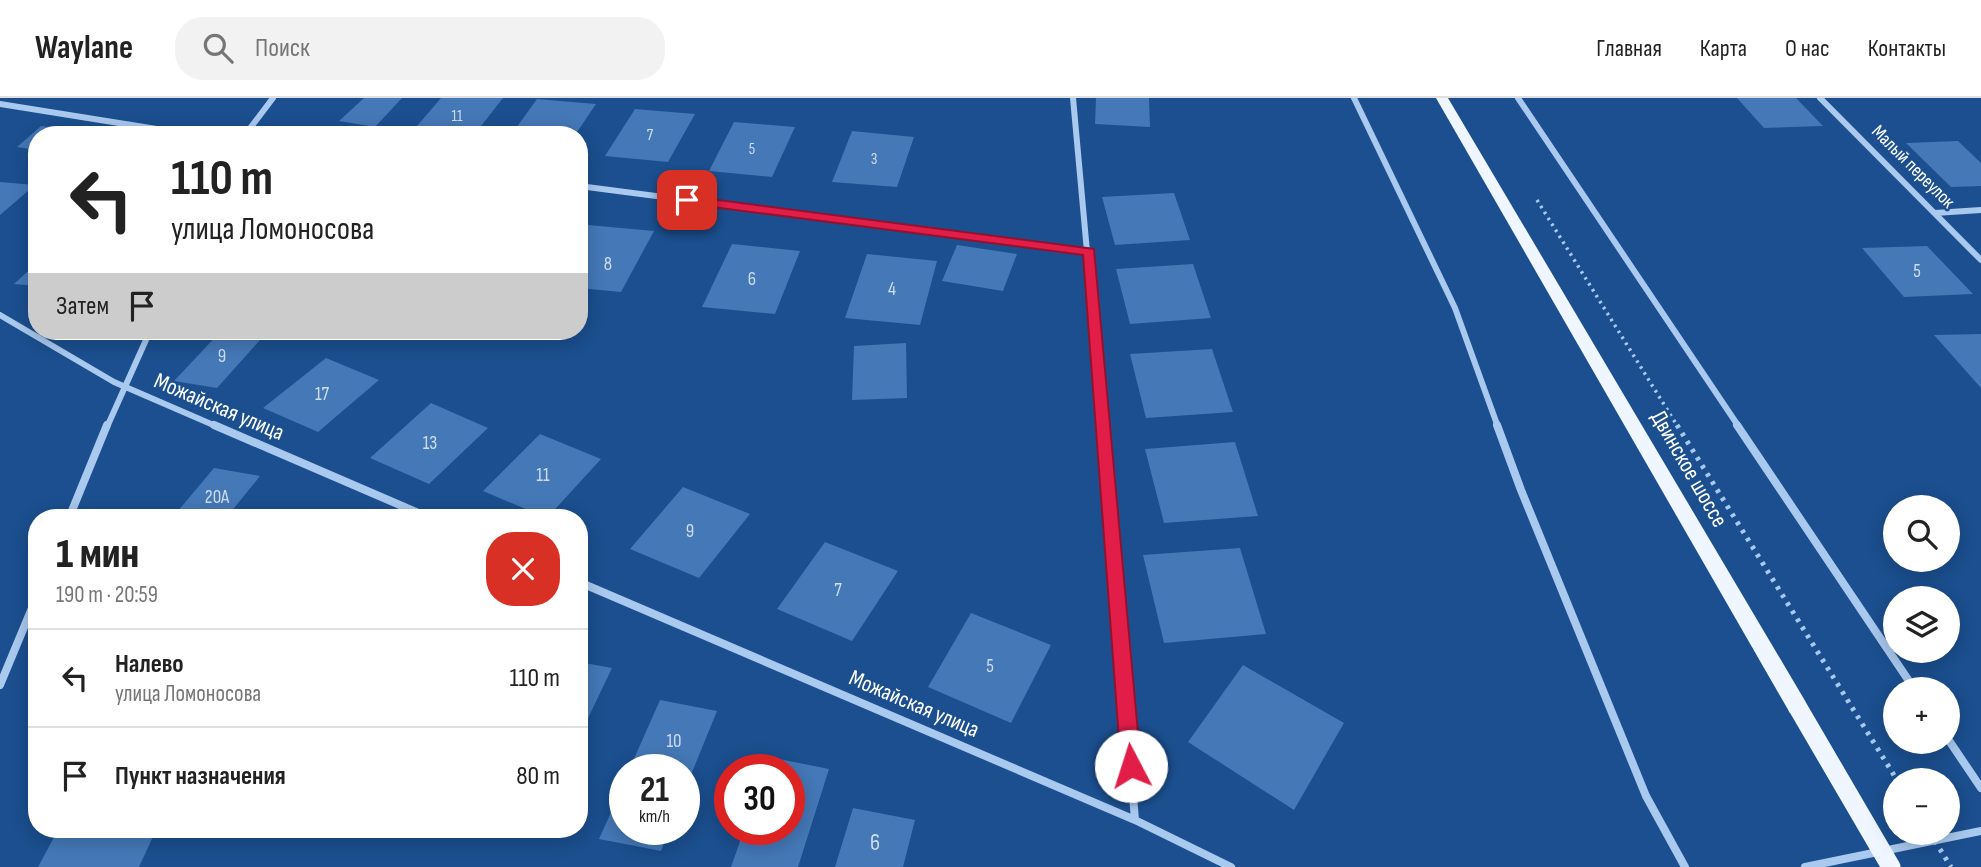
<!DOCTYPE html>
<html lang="ru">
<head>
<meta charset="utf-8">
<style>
  body { margin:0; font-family:"Sofia Sans Condensed",sans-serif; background:#f2f2f2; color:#222; height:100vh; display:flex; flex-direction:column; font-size:26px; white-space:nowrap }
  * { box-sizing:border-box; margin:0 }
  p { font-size:23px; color:#767676 }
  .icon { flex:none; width:38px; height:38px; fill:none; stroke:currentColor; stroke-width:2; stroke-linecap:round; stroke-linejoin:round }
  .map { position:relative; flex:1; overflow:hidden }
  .sheet { position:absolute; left:28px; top:411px; width:560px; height:329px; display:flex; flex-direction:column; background:#fff; border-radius:28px; box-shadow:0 4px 18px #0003 }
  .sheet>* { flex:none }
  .guide { position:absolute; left:28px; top:28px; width:560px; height:214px; border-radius:28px; box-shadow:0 4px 18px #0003; background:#fff; color:#222; overflow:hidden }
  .controls { position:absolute; left:1883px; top:397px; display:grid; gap:14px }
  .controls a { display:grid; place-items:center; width:77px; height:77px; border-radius:50%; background:#fff; box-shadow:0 4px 18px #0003; font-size:35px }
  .speed { position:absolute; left:609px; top:656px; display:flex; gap:14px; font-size:35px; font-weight:700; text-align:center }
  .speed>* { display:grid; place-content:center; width:91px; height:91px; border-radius:50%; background:#fff; box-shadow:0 4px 18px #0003; line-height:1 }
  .speed small { font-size:18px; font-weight:400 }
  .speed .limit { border:10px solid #d22; background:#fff; color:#111 }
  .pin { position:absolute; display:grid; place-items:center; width:60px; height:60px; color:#fff; margin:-30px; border-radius:14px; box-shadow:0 4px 10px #0006 }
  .me { position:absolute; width:77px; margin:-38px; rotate:355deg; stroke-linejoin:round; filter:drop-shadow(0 0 5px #0008) }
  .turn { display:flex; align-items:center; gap:24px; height:147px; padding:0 28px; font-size:32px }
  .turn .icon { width:91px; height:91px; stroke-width:2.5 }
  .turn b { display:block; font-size:49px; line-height:60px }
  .then { display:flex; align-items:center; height:66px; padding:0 28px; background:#0003; gap:14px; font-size:26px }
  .round { display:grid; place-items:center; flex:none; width:74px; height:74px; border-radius:28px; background:#f2f2f2 }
  .overview { display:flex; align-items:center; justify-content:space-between; height:119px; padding:0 28px }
  h1 { font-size:42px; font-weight:800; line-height:52px }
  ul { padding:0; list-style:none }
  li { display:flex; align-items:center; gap:21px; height:98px; padding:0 28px; border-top:2px solid #e0e0e0 }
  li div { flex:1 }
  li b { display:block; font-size:26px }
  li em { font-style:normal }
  header { display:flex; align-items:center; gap:42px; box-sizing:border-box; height:98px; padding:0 35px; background:#fff; border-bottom:2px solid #e0e0e0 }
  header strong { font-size:33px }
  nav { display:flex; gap:38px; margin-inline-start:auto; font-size:24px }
  .search { width:490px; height:63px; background:#f2f2f2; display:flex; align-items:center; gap:18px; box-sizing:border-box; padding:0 24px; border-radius:28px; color:#767676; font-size:26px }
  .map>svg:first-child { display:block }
</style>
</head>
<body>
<header>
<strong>Waylane</strong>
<div class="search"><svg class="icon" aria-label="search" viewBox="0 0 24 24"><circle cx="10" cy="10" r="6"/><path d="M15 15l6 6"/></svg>Поиск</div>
<nav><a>Главная</a><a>Карта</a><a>О нас</a><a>Контакты</a></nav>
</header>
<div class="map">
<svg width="1981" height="769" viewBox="0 0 1981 769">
  <rect width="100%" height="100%" fill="#1b4f8f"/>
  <path fill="#4478b7" d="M364 0H402L375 29 339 23Z
    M441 0H503L474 37 411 35Z
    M1096 0H1149L1150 29 1095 26Z
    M1737 0H1796L1823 28 1764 30Z
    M537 1 596 6 575 37H511Z
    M635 11 695 16 668 64 605 58Z
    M734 24 795 29 772 79 709 73Z
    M41 28 90 33 87 37H37V52L17 49Z
    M852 33 914 39 897 89 832 84Z
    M1958 43 1981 65V88L1951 89 1906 45Z
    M0 84 35 87 0 117Z
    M1174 95 1190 142 1115 147 1102 99Z
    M588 127 654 133 621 194 579 190V141Z
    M732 146 800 153 775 216 702 209Z
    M957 147 1017 156 1003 193 942 183Z
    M1927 148 1973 196 1904 199 1862 150Z
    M867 156 937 163 920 227 845 220Z
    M37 165V188L14 186Z
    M1193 166 1211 220 1130 226 1116 171Z
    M221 233H268L217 290 174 283Z
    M1981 236V290L1934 237Z
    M906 245 907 300 852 302 854 248Z
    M1212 251 1233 314 1146 320 1130 256Z
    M326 260 379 282 318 334 263 310Z
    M431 305 488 330 429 386 370 360Z
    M540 336 601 361 547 420 483 393Z
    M1235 344 1258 418 1164 425 1145 351Z
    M214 370 260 378 226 420H172Z
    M683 389 750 416 699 480 630 451Z
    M825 444 898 473 852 543 777 511Z
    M1240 450 1266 536 1164 545 1143 457Z
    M971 515 1051 547 1011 625 928 589Z
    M579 564 612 570 579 639Z
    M1243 567 1344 625 1294 712 1188 644Z
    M660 602 717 613 684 694V672H629Z
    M769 659 829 671 798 769H731L744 732H789V672H765Z
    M625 683V732H669L661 753 599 741Z
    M853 710 915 722 903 769H835Z
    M58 732H156L139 769H38Z"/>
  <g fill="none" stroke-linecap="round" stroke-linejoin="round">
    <path stroke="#a9c9ee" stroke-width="3.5" stroke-dasharray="2.5 4.5" stroke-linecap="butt" d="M1537 102 1678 329"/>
    <path stroke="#a9c9ee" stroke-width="5" stroke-dasharray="3.5 6" stroke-linecap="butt" d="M1677 327 1897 682"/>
    <path stroke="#a9c9ee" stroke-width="6" d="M1073 0 1103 329
      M1354 0 1455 210 1498 329
      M1518 0 1739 329
      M1820 0 1981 162
      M0 6 194 37
      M245 37 273 0
      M579 88 1089 154
      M1935 115 1981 112
      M0 217 114 284 218 329
      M107 329 150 233"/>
    <path stroke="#a9c9ee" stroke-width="8" d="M214 327 430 420
      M1103 327 1135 722
      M1497 327 1521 392 1646 698 1685 769
      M1737 327 1915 592
      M69 420 107 327
      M579 484 1135 722 1231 769
      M0 587 37 498
      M1948 641 1981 690
      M1805 769 1981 733"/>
    <path fill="#f0f6ff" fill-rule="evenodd" d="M1436 0H1448L1804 601 1807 608 1804 615 1797 617 1790 615Z"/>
    <path stroke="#a9c9ee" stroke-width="5" stroke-dasharray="3.5 6" stroke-linecap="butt" d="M1930 735 1951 769"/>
    <path stroke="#f0f6ff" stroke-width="19" d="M1797 608 1891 769"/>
  </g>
  <path fill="#e11d48" stroke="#92132f" stroke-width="2" d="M687 98 1094 151 1141 668 1138 674 1131 677 1124 674 1121 668 1083 157 682 105V99Z"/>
  <g text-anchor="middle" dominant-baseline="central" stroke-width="5" stroke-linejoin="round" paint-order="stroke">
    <g font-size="16" fill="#d0dded">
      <text x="457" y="18">11</text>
      <text x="650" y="37">7</text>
      <text x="752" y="51">5</text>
      <text x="874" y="61">3</text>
    </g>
    <g font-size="19" fill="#fff" stroke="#1b4f8f">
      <text transform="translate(1913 69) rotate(45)">Малый переулок</text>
    </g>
    <g font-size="19" fill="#d0dded">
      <text x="608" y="166">8</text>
      <text x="1917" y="173">5</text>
      <text x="752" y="181">6</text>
      <text x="892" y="191">4</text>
      <text x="222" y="258">9</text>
      <text x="322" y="296">17</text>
      <text x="430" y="345">13</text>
      <text x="543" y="377">11</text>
      <text x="217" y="399">20А</text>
      <text x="690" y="433">9</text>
      <text x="838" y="492">7</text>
      <text x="990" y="568">5</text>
      <text x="674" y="643">10</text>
    </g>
    <g font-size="23" fill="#fff" stroke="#1b4f8f">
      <text transform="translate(219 309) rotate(23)">Можайская улица</text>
      <text transform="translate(1689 371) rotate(60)">Двинское шоссе</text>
      <text transform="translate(914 606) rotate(23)">Можайская улица</text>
    </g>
    <g font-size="23" fill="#d0dded">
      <text x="875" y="745">6</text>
    </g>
  </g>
</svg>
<div class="controls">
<a><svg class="icon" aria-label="search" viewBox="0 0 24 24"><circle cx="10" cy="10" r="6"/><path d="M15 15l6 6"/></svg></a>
<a><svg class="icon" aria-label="layers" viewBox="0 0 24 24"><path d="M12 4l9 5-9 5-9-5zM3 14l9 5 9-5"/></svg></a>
<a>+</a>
<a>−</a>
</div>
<div class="speed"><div>21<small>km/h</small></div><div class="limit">30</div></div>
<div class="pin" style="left:687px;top:102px;background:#d93025"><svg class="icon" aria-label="arrive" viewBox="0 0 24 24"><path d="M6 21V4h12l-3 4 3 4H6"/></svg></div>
<svg class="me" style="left:1131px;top:668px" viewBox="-20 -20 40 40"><circle r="19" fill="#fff"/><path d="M0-13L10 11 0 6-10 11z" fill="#e11d48"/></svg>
<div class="guide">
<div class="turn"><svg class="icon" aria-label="left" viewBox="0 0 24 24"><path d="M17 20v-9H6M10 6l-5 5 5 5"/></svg><div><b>110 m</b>улица Ломоносова</div></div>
<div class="then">Затем<svg class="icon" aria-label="arrive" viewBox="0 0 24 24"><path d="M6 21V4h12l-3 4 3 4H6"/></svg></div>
</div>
<section class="sheet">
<div class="overview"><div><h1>1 мин</h1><p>190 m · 20:59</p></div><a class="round" style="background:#d93025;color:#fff"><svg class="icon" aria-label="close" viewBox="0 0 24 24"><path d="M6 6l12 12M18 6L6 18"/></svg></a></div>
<ul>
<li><svg class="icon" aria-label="left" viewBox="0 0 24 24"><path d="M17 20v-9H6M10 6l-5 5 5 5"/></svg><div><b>Налево</b><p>улица Ломоносова</p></div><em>110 m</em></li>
<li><svg class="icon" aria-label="arrive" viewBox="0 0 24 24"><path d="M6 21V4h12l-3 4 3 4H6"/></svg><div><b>Пункт назначения</b></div><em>80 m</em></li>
</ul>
</section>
</div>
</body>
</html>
